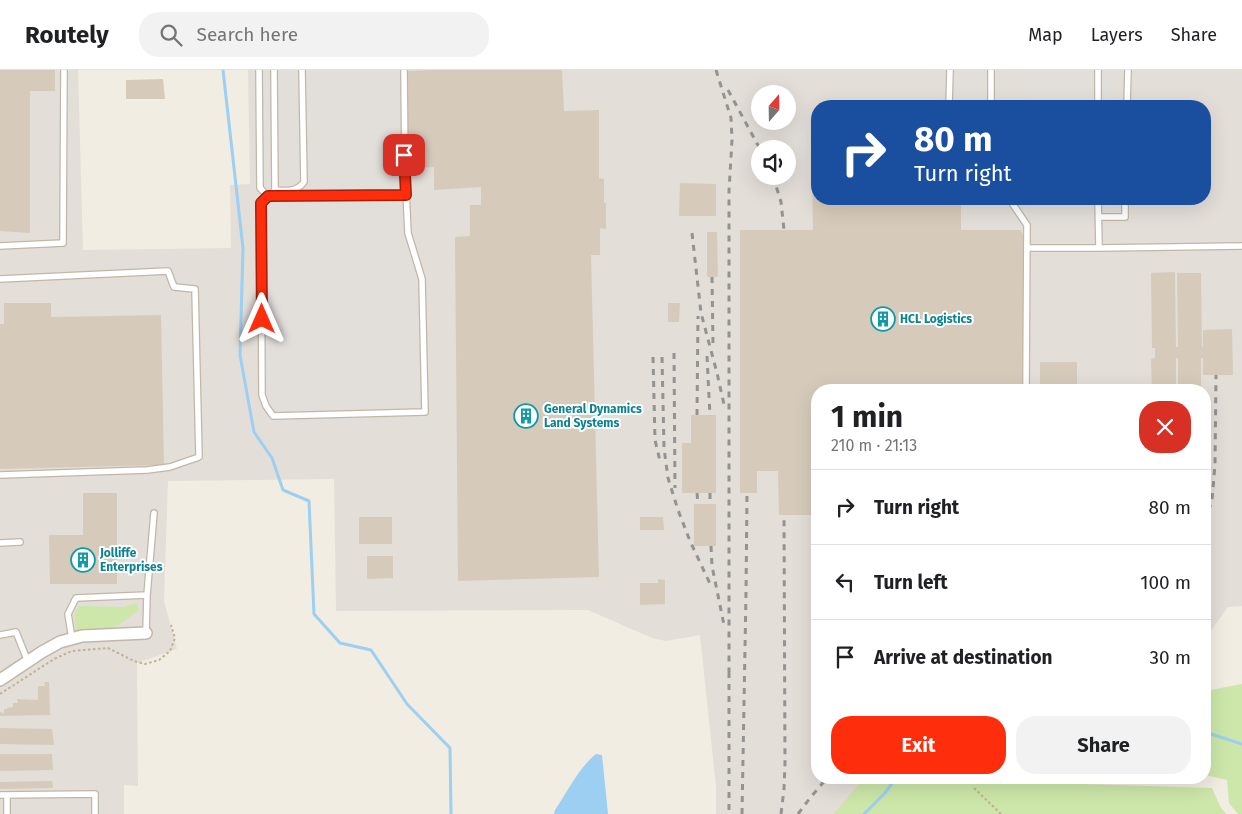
<!DOCTYPE html>
<html lang="en">
<head>
<meta charset="utf-8">
<style>
  body { margin:0; font-family:"Fira Sans",sans-serif; background:#f2f2f2; color:#202124; height:100vh; display:flex; flex-direction:column; font-size:19px; white-space:nowrap }
  * { box-sizing:border-box; margin:0 }
  p { font-size:16px; color:#757577 }
  .icon { flex:none; width:28px; height:28px; fill:none; stroke:currentColor; stroke-width:2; stroke-linecap:round; stroke-linejoin:round }
  .map { position:relative; flex:1; overflow:hidden }
  .sheet { position:absolute; left:811px; top:314px; width:400px; height:400px; display:flex; flex-direction:column; background:#fff; border-radius:20px; box-shadow:0 5px 20px #0002 }
  .sheet>* { flex:none }
  .top-card { position:absolute; left:811px; top:30px; width:400px; height:105px; border-radius:20px; box-shadow:0 5px 20px #0002; background:#1a4fa0; color:#fff; overflow:hidden }
  .needle { width:32px; rotate:20deg }
  .tools { position:absolute; left:751px; top:15px; display:grid; gap:10px }
  .tools a { display:grid; place-items:center; width:45px; height:45px; border-radius:50%; background:#fff; box-shadow:0 5px 20px #0002; font-size:25px }
  .pin { position:absolute; display:grid; place-items:center; width:42px; height:42px; color:#fff; margin:-21px; border-radius:10px; box-shadow:0 2px 8px #0006 }
  .me { position:absolute; width:55px; margin:-28px; rotate:0deg; stroke-linejoin:round; filter:drop-shadow(0 0 4px #0008) }
  .turn { display:flex; align-items:center; gap:18px; height:105px; padding:0 20px; font-size:22px }
  .turn .icon { width:65px; height:65px; stroke-width:2.5 }
  .turn b { display:block; font-size:35px; line-height:42px }
  .round { display:grid; place-items:center; flex:none; width:52px; height:52px; border-radius:20px; background:#f2f2f2 }
  .headline { display:flex; align-items:center; justify-content:space-between; height:85px; padding:0 20px }
  h1 { font-size:30px; font-weight:700; line-height:38px }
  .action { display:flex; gap:10px; margin-top:auto; padding:10px 20px }
  .action a { flex:1; height:58px; border-radius:20px; background:#fe2e0d; color:#fff; font-size:20px; font-weight:700; line-height:58px; text-align:center }
  .action a+a { background:#f2f2f2; color:#202124 }
  ul { padding:0; list-style:none }
  li { display:flex; align-items:center; gap:15px; height:75px; padding:0 20px; border-top:1px solid #e0e0e0 }
  li div { flex:1 }
  li b { display:block; font-size:19px }
  li em { font-style:normal }
  header { display:flex; align-items:center; gap:30px; box-sizing:border-box; height:70px; padding:0 25px; background:#fff; border-bottom:1px solid #e0e0e0 }
  header strong { font-size:24px }
  nav { display:flex; gap:28px; margin-inline-start:auto; font-size:18px }
  .search { width:350px; height:45px; background:#f2f2f2; display:flex; align-items:center; gap:12px; box-sizing:border-box; padding:0 18px; border-radius:20px; color:#757577; font-size:19px }
  .map>svg:first-child { display:block }
</style>
</head>
<body>
<header>
<strong>Routely</strong>
<div class="search"><svg class="icon" aria-label="search" viewBox="0 0 24 24"><circle cx="10" cy="10" r="6"/><path d="M15 15l6 6"/></svg>Search here</div>
<nav><a>Map</a><a>Layers</a><a>Share</a></nav>
</header>
<div class="map">
<svg width="1242" height="744" viewBox="0 0 1242 744">
  <rect width="100%" height="100%" fill="#f2ede2"/>
  <path fill="#e3ded8" fill-rule="evenodd" d="M0 0H78L83 180 231 178 230 115 250 114 248 0H1242V536L1228 537 1205 569V320H818V708H864L833 744H716V717L700 565 666 571 652 568 588 540 336 541 334 409 168 411 164 531 177 579 137 593 138 716 124 715V744H0ZM760 24H788V51H760ZM818 36H1205V129H818ZM760 79H788V106H760Z"/>
  <path fill="#cce7a9" d="M137 533 139 540 119 555 108 559 77 560C74 552 73 543 79 536L123 537Z
    M1242 614V744H1238L1229 733 1227 710 1205 705V621Z
    M864 708H986L987 711 1212 718 1220 736 1226 744H833Z"/>
  <path fill="#e2dfdb" d="M256 0H404L408 202 425 216 431 353H273L262 331Z
    M937 0H1003V36H937Z
    M1026 0H1112V36H1027Z
    M811 41H817V85L800 86 790 69 791 59 797 49 803 43Z
    M1029 129H1112V151H1103L1102 157H1037L1038 140H1029Z"/>
  <path fill="#9ccff1" d="M596 684 602 685 608 744H554L555 740C566 724 580 696 596 684Z"/>
  <g fill="none" stroke-linecap="round" stroke-linejoin="round">
    <path stroke="#9ccff1" stroke-width="3" d="M223 0 243 178 240 285 254 362 272 388 283 420 309 431 314 544 340 573 371 580 407 634 450 678 451 744
      M1205 662 1242 674
      M864 744 885 723 896 708"/>
  </g>
  <path fill="#d6cbbb" d="M0 0H55V21H30V163L0 161Z
    M431 0H562L564 41 599 40V108L604 109V133H606V159L600 158V185H591L599 507 458 511 455 167 470 166V135H481V117L434 120V97L408 98 407 1Z
    M163 9 165 29H126V10Z
    M812 95H818V129H994V132H961V160H1021L1027 178 1024 320H818V443H816V445H779L778 401H757V423H740V160H813Z
    M680 113 716 114V146H679Z
    M707 162H717L718 207H707Z
    M1175 202 1176 277H1178L1177 203H1201L1202 277H1203V260L1232 259 1233 305H1203V288H1201V320H1178V288H1176V320H1152L1151 289 1155 288V278H1152L1151 203Z
    M4 233H51V247L161 245 164 395 0 399V254H4Z
    M668 233H680L679 252H668Z
    M1040 292H1077V320H1040Z
    M691 345H716V423H682V373H691Z
    M83 423H117V514H50L49 465H83Z
    M694 434H716V476H694Z
    M359 447H392V474H359Z
    M640 447H663L664 460H640Z
    M367 486H393V508L367 509Z
    M658 509 665 510V534L640 535V513H658Z
    M44 612H49L50 645 0 646V642L4 643V639H7V638L13 637V633H18L17 629 38 630V616H45Z
    M0 658 52 659 54 675 0 674Z
    M0 684H52L53 700 0 701Z
    M52 711 53 718 0 719V712Z"/>
  <g fill="none" stroke-linecap="round" stroke-linejoin="round">
    <g stroke="#c0b7a8" stroke-width="8">
      <path id="lane" d="M259 0 260 118 268 126 406 125
        M274 0 275 120 261 133 262 325 266 336 273 346 425 342 422 209 408 163 405 100 404 0
        M1098 0V36
        M922 36H925
        M949 36 950 0
        M991 36V0
        M1127 36 1128 0
        M275 120C286 121 297 122 304 112L302 0
        M1012 129V133L1027 155 1026 320
        M1098 129 1099 178
        M1099 147H1125V129
        M0 176 63 173 64 0
        M1027 178H1099L1242 176
        M0 209 168 201 174 217 195 219 199 387 170 397 147 400 0 405
        M0 473 20 472
        M146 563 147 525 154 443
        M0 565 16 562 28 592
        M72 569 68 544 76 528 147 525
        M0 725 95 724V744
        M7 725V744"/>
    </g>
    <g stroke="#c0b7a8" stroke-width="14">
      <path id="street" d="M0 610 42 582 60 572 82 566 146 563"/>
    </g>
    <path stroke="#bfb096" stroke-width="2" stroke-dasharray="2.5 2.5" stroke-linecap="butt" d="M0 624 54 589 72 581 108 578 134 591 145 594 159 590 170 581 175 568 171 555
      M974 718 1001 744"/>
    <use href="#lane" stroke="#fff" stroke-width="5.5"/>
    <use href="#street" stroke="#fff" stroke-width="11"/>
    <path stroke="#939393" stroke-width="3" stroke-dasharray="6 6" stroke-linecap="butt" d="M716 0 731 48 732 70 729 121V609
      M728 20 760 79
      M773 106 781 132 784 160
      M692 163 701 243 717 303 725 339
      M712 207 713 273
      M674 283 675 418
      M707 286 710 346
      M653 287 655 370 660 391
      M662 287 664 378 668 408 678 440 690 471 712 518
      M697 345 698 246
      M697 423 698 434
      M710 423V434
      M1205 452 1212 430 1215 394 1216 305
      M711 476 712 496 724 555
      M729 602V744
      M742 744 746 523 747 423
      M781 744 784 719 785 694 784 445
      M798 744 810 728 827 708"/>
  </g>
  <g fill="none" stroke-linecap="round" stroke-linejoin="round">
    <g stroke="#a51e08" stroke-width="12">
      <path id="route" d="M262 249 261 133 268 126 406 125 404 85"/>
    </g>
    <use href="#route" stroke="#fe2e0d" stroke-width="9"/>
  </g>
  <defs>
    <g id="building-ring" transform="scale(1.25)"><circle r="9.5" fill="#fff" stroke="#0f9aa8" stroke-width="1.5"/><path d="M-4-6H4V6H1V3H-1V6H-4ZM-2.5-4.3h1.7v1.8h-1.7ZM.8-4.3h1.7v1.8H.8ZM-2.5-1h1.7V.8h-1.7ZM.8-1h1.7V.8H.8Z" fill="#0f9aa8"/></g>
  </defs>
  <g fill-rule="evenodd">
    <use href="#building-ring" x="883" y="249"/>
    <use href="#building-ring" x="526" y="346"/>
    <use href="#building-ring" x="83" y="490"/>
  </g>
  <g text-anchor="middle" dominant-baseline="central" stroke-width="4" stroke-linejoin="round" paint-order="stroke">
    <g font-size="12" font-weight="bold" fill="#0d838f" stroke="#fff" text-anchor="start">
      <text x="900" y="249">HCL Logistics</text>
      <text x="544" y="339">General Dynamics<tspan x="544" dy="14">Land Systems</tspan></text>
      <text x="100" y="483">Jolliffe<tspan x="100" dy="14">Enterprises</tspan></text>
    </g>
  </g>
</svg>
<div class="tools">
<a><svg class="needle" viewBox="-14 -14 28 28"><path d="M0-13l5 13h-10z" fill="#e53935"/><path d="M0 13l5-13h-10z" fill="#757577"/></svg></a>
<a><svg class="icon" aria-label="sound" viewBox="0 0 24 24"><path d="M4 9h4l5-4v14l-5-4H4zM17 9q2 3 0 6"/></svg></a>
</div>
<div class="pin" style="left:404px;top:85px;background:#d93025"><svg class="icon" aria-label="arrive" viewBox="0 0 24 24"><path d="M6 21V4h12l-3 4 3 4H6"/></svg></div>
<svg class="me" style="left:262px;top:249px" viewBox="-20 -20 40 40"><path d="M0-17L14 15 0 8-14 15z" fill="#fe2e0d" stroke="#fff" stroke-width="4"/></svg>
<div class="top-card">
<div class="turn"><svg class="icon" aria-label="right" viewBox="0 0 24 24"><path d="M7 20v-9h11M14 6l5 5-5 5"/></svg><div><b>80 m</b>Turn right</div></div>
</div>
<section class="sheet">
<div class="headline"><div><h1>1 min</h1><p>210 m · 21:13</p></div><a class="round" style="background:#d93025;color:#fff"><svg class="icon" aria-label="close" viewBox="0 0 24 24"><path d="M6 6l12 12M18 6L6 18"/></svg></a></div>
<ul>
<li><svg class="icon" aria-label="right" viewBox="0 0 24 24"><path d="M7 20v-9h11M14 6l5 5-5 5"/></svg><div><b>Turn right</b></div><em>80 m</em></li>
<li><svg class="icon" aria-label="left" viewBox="0 0 24 24"><path d="M17 20v-9H6M10 6l-5 5 5 5"/></svg><div><b>Turn left</b></div><em>100 m</em></li>
<li><svg class="icon" aria-label="arrive" viewBox="0 0 24 24"><path d="M6 21V4h12l-3 4 3 4H6"/></svg><div><b>Arrive at destination</b></div><em>30 m</em></li>
</ul>
<div class="action"><a>Exit</a><a>Share</a></div>
</section>
</div>
</body>
</html>
